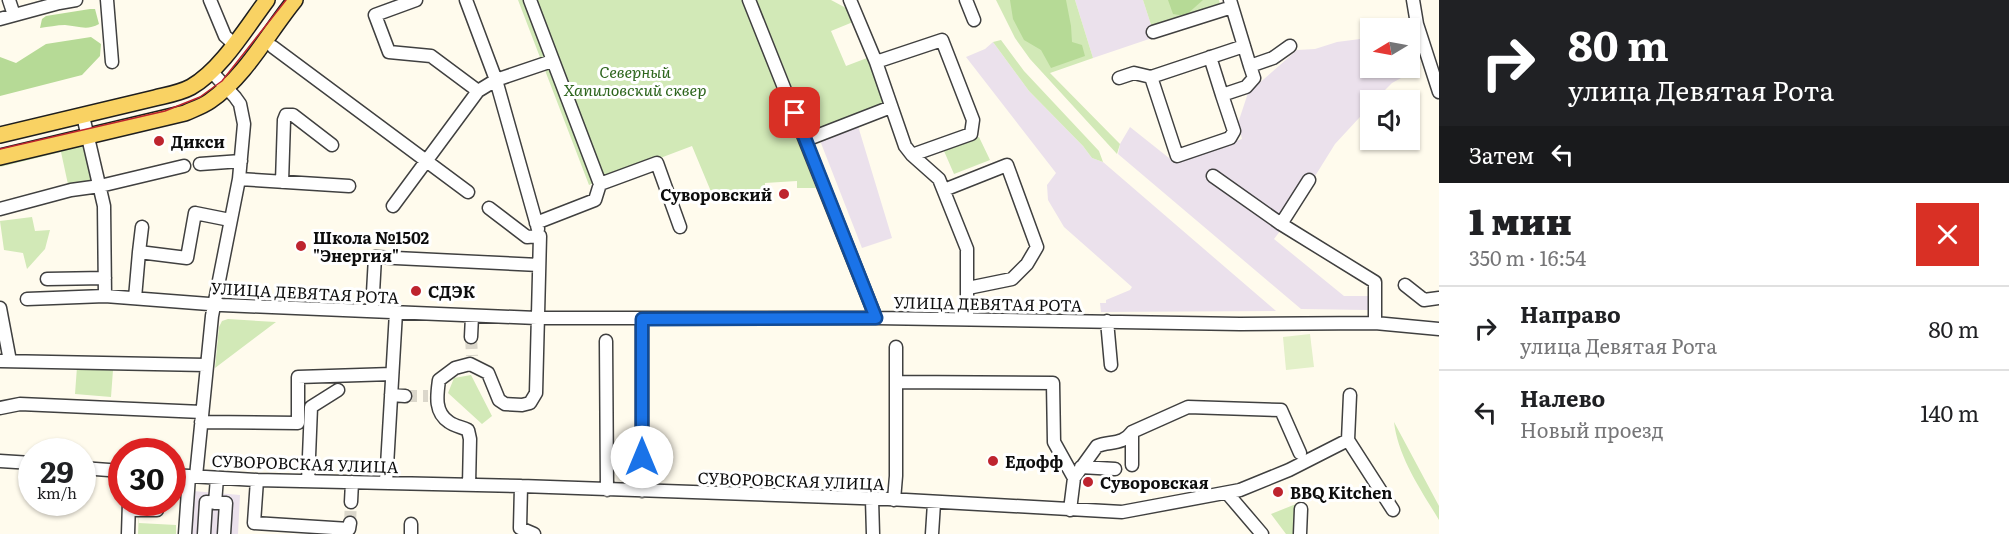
<!DOCTYPE html>
<html lang="ru">
<head>
<meta charset="utf-8">
<style>
  body { margin:0; font-family:Literata,serif; background:#f2f2f2; color:#202124; height:100vh; display:flex; flex-direction:column; font-size:22px; white-space:nowrap }
  * { box-sizing:border-box; margin:0 }
  p { font-size:20px; color:#757577 }
  .icon { flex:none; width:33px; height:33px; fill:none; stroke:currentColor; stroke-width:2; stroke-linecap:round; stroke-linejoin:round }
  .map { position:relative; flex:1; overflow:hidden }
  .details { display:flex; flex-direction:column; background:#fff; width:570px }
  .details>* { flex:none }
  .top-card { background:#202124; color:#fff; overflow:hidden }
  .needle { width:39px; rotate:260deg }
  .tools { position:absolute; left:1360px; top:18px; display:grid; gap:12px }
  .tools a { display:grid; place-items:center; width:60px; height:60px; border-radius:0px; background:#fff; box-shadow:0 2px 4px #0004; font-size:30px }
  .speed { position:absolute; left:18px; top:438px; display:flex; gap:12px; font-size:30px; font-weight:700; text-align:center }
  .speed>* { display:grid; place-content:center; width:78px; height:78px; border-radius:50%; background:#fff; box-shadow:0 2px 4px #0004; line-height:1 }
  .speed small { font-size:15px; font-weight:400 }
  .speed .limit { border:9px solid #d22; background:#fff; color:#111 }
  .pin { position:absolute; display:grid; place-items:center; width:51px; height:51px; color:#fff; margin:-26px; border-radius:12px; box-shadow:0 3px 9px #0006 }
  .me { position:absolute; width:66px; margin:-33px; rotate:0deg; stroke-linejoin:round; filter:drop-shadow(0 0 4px #0008) }
  .turn { display:flex; align-items:center; gap:21px; height:126px; padding:0 30px; font-size:27px }
  .turn .icon { width:78px; height:78px; stroke-width:2.5 }
  .turn b { display:block; font-size:42px; line-height:51px }
  .then { display:flex; align-items:center; height:57px; padding:0 30px; background:#0003; gap:12px; font-size:22px }
  .round { display:grid; place-items:center; flex:none; width:63px; height:63px; border-radius:0px; background:#f2f2f2 }
  .overview { display:flex; align-items:center; justify-content:space-between; height:102px; padding:0 30px }
  h1 { font-size:36px; font-weight:800; line-height:45px }
  ul { padding:0; list-style:none }
  li { display:flex; align-items:center; gap:18px; height:84px; padding:0 30px; border-top:2px solid #e0e0e0 }
  li div { flex:1 }
  li b { display:block; font-size:22px }
  li em { font-style:normal }
  main { display:flex; flex:1; min-height:0 }
  .map>svg:first-child { display:block }
</style>
</head>
<body>
<main>
<div class="map">
<svg width="1439" height="534" viewBox="0 0 1439 534">
  <rect width="100%" height="100%" fill="#fffbed"/>
  <path fill="#ebe1ec" d="M1075 0H1143L1155 37 1093 58Z
    M1368 38 1371 40V68H1410V64L1413 65 1415 76 1401 78 1392 83 1375 100H1371V105L1335 144 1284 226 1274 239 1344 296H1368V310L1301 309 1118 154 1120 144 1130 127 1174 162 1242 139 1238 123 1248 93 1297 50 1315 49 1337 42Z
    M993 42 1029 91 1083 146 1092 158 1103 162 1276 311 1101 312 1100 303H1106V300L1130 290 1132 287 1064 227 1048 200 1047 185 1056 173 966 57 985 49Z
    M858 126 892 238 862 248 819 138Z
    M193 491 240 495 238 534H191Z"/>
  <path fill="#d2e9b7" d="M518 0H743L816 188H797V181L765 183V199L712 194 692 146 589 185Z
    M756 0H831L846 8 853 22 831 31 846 66 867 58 885 105 811 134Z
    M996 0H1075L1093 58 1050 73 1120 144 1117 154 1030 59 1015 38Z
    M1143 0H1219L1223 14 1155 37Z
    M1001 40 1024 71 1099 151 1103 162 1092 158 1083 146 1029 91 993 42Z
    M979 137 990 160 954 174 944 151Z
    M86 145 95 182 69 189 61 152 0 167V164Z
    M32 217 35 231 50 230 45 249 27 269 23 253 4 250 0 221Z
    M228 319 276 322 215 368 219 327 222 321Z
    M77 367 113 370 111 397 75 394Z
    M471 375 492 416 482 424 448 393 454 378Z
    M1394 422 1439 506V520C1421 490 1398 457 1394 422Z
    M1296 504 1295 534H1286L1271 514Z
    M139 511V523L176 525V534H138Z"/>
  <path fill="#b6da96" d="M1010 0H1066L1071 26 1072 42 1082 45 1085 56 1051 68 1041 50 1024 40 1013 19Z
    M1168 0H1203L1185 16 1173 14Z
    M90 9H95L99 24C87 31 78 26 65 25 57 25 48 27 40 28L42 19 46 16Z
    M91 37 101 44 100 56 82 75 0 96V57L16 63 46 44Z"/>
  <path fill="#e3f0c9" d="M1310 334 1314 367 1286 370 1283 337Z"/>
  <g fill="none" stroke-linecap="round" stroke-linejoin="round">
    <path stroke="#dbd7cb" stroke-width="12" stroke-dasharray="12 6" stroke-linecap="butt" d="M471 337 472 356
      M405 396H428
      M350 523 351 502"/>
    <g stroke="#404040" stroke-width="15">
      <path id="minor" d="M9 0 14 15
        M107 0 112 62
        M210 0 225 36 234 44
        M416 0 375 15 389 52 431 56 478 91
        M466 0 496 80 538 229
        M530 0 600 184 595 200 536 223
        M749 0 876 318
        M850 0 876 62 905 146 912 155 939 179 967 249V319
        M966 0 974 20
        M1230 0 1250 66 1273 58 1290 46
        M1413 0 1417 24 1439 92
        M0 19 59 3 76 0
        M1153 32 1232 7
        M1244 46 1151 77 1177 156 1230 138 1234 131 1222 95 1246 87 1254 78 1250 66
        M273 47 468 192
        M1210 57 1222 95
        M876 62 942 40 973 120 971 134 912 155
        M1119 78 1134 73 1151 77
        M83 116 104 206 105 296
        M806 140 891 107
        M200 164 241 161
        M1213 176 1281 224 1375 282V323
        M239 179 349 186
        M282 182 284 120 286 115H293L332 145
        M600 184 657 163 680 227
        M944 190 1007 165 1037 247 1027 264 1012 279 968 288
        M393 206 478 91 496 80 552 61
        M0 209 71 190 100 186 184 166
        M1281 224 1309 180
        M142 227 139 252 187 258 195 213 230 220
        M47 279 105 278
        M1405 285 1424 300 1439 298
        M135 298 139 252
        M27 299 105 296 222 305 537 318H876L1240 324 1375 323 1439 329
        M0 308 10 361
        M372 311 375 257 539 265
        M1107 321 1111 365
        M471 337 472 316
        M606 341 607 490
        M0 361 206 365
        M896 382 1053 383 1054 442 1074 478 1070 510
        M391 395 405 396
        M1350 395 1348 440 1393 510
        M0 408 20 404 202 412
        M201 422 298 423V377L392 374
        M1132 432V465
        M0 461 32 463
        M1081 467 1115 469
        M82 468 122 471
        M172 475 257 480 521 486 888 499 1122 512 1240 490 1289 470 1348 440
        M196 476 212 316 239 179 244 124 240 104 235 97 211 71
        M1074 478 1097 446C1110 441 1123 445 1132 432L1188 407 1281 410 1300 453
        M257 480 254 523 349 529 350 523
        M308 481 311 407 338 390
        M386 483 396 312
        M469 485 470 439 468 430C462 427 454 426 449 422 434 412 437 395 439 380L455 368 470 364 488 373 499 400 505 404 522 405 530 403 536 393 540 236 527 237 489 208
        M521 486 520 528 534 534
        M642 491V319
        M1227 493 1262 534
        M872 499 873 534
        M894 500 896 476V347
        M351 502 352 482
        M215 503 217 478
        M129 510H157
        M411 524V534
        M128 534 129 502
        M185 534 189 476
        M204 534 206 502 226 503 224 534
        M932 534 934 503
        M1300 534 1301 509"/>
    </g>
    <g stroke="#1e1e1e" stroke-width="18">
      <path id="major" d="M0 135 155 98C167 95 180 93 191 87 221 70 246 28 267 0
        M0 157 185 113C194 109 203 106 210 101 246 76 268 33 295 0"/>
    </g>
    <use href="#minor" stroke="#fff" stroke-width="12"/>
    <use href="#major" stroke="#f9d263" stroke-width="15"/>
    <path stroke="#be242e" stroke-width="1.5" d="M0 149 165 111 200 97 222 81 286 0"/>
  </g>
  <g fill="none" stroke-linecap="round" stroke-linejoin="round">
    <g stroke="#114b97" stroke-width="15">
      <path id="route" d="M642 457V319L876 318 795 113"/>
    </g>
    <use href="#route" stroke="#1a73e8" stroke-width="10"/>
  </g>
  <g fill="#be242e" stroke="#fff" stroke-width="2">
    <circle cx="159" cy="141" r="6"/>
    <circle cx="784" cy="194" r="6"/>
    <circle cx="301" cy="246" r="6"/>
    <circle cx="416" cy="291" r="6"/>
    <circle cx="993" cy="461" r="6"/>
    <circle cx="1088" cy="482" r="6"/>
    <circle cx="1278" cy="492" r="6"/>
  </g>
  <g text-anchor="middle" dominant-baseline="central" stroke-width="6" stroke-linejoin="round" paint-order="stroke">
    <g font-size="16" font-style="italic" fill="#2d651d" stroke="#fff">
      <text x="635" y="71">Северный<tspan x="635" dy="18">Хапиловский сквер</tspan></text>
    </g>
    <g font-size="16" font-weight="bold" fill="#0d0d0d" stroke="#fff" text-anchor="start">
      <text x="171" y="141">Дикси</text>
      <text x="772" y="194" text-anchor="end">Суворовский</text>
      <text x="313" y="237">Школа №1502<tspan x="313" dy="18">"Энергия"</tspan></text>
      <text x="428" y="291">СДЭК</text>
      <text x="1005" y="461">Едофф</text>
      <text x="1100" y="482">Суворовская</text>
      <text x="1290" y="492">BBQ Kitchen</text>
    </g>
    <g font-size="16" fill="#0d0d0d" stroke="#fff">
      <text transform="translate(305 292) rotate(3)">УЛИЦА ДЕВЯТАЯ РОТА</text>
      <text transform="translate(988 303) rotate(1)">УЛИЦА ДЕВЯТАЯ РОТА</text>
      <text transform="translate(305 463) rotate(2)">СУВОРОВСКАЯ УЛИЦА</text>
      <text transform="translate(791 480) rotate(2)">СУВОРОВСКАЯ УЛИЦА</text>
    </g>
  </g>
</svg>
<div class="tools">
<a><svg class="needle" viewBox="-14 -14 28 28"><path d="M0-13l5 13h-10z" fill="#e53935"/><path d="M0 13l5-13h-10z" fill="#757577"/></svg></a>
<a><svg class="icon" aria-label="sound" viewBox="0 0 24 24"><path d="M4 9h4l5-4v14l-5-4H4zM17 9q2 3 0 6"/></svg></a>
</div>
<div class="speed"><div>29<small>km/h</small></div><div class="limit">30</div></div>
<div class="pin" style="left:795px;top:113px;background:#d93025"><svg class="icon" aria-label="arrive" viewBox="0 0 24 24"><path d="M6 21V4h12l-3 4 3 4H6"/></svg></div>
<svg class="me" style="left:642px;top:457px" viewBox="-20 -20 40 40"><circle r="19" fill="#fff"/><path d="M0-13L10 11 0 6-10 11z" fill="#1a73e8"/></svg>
</div>
<section class="details">
<div class="top-card">
<div class="turn"><svg class="icon" aria-label="right" viewBox="0 0 24 24"><path d="M7 20v-9h11M14 6l5 5-5 5"/></svg><div><b>80 m</b>улица Девятая Рота</div></div>
<div class="then">Затем<svg class="icon" aria-label="left" viewBox="0 0 24 24"><path d="M17 20v-9H6M10 6l-5 5 5 5"/></svg></div>
</div>
<div class="overview"><div><h1>1 мин</h1><p>350 m · 16:54</p></div><a class="round" style="background:#d93025;color:#fff"><svg class="icon" aria-label="close" viewBox="0 0 24 24"><path d="M6 6l12 12M18 6L6 18"/></svg></a></div>
<ul>
<li><svg class="icon" aria-label="right" viewBox="0 0 24 24"><path d="M7 20v-9h11M14 6l5 5-5 5"/></svg><div><b>Направо</b><p>улица Девятая Рота</p></div><em>80 m</em></li>
<li><svg class="icon" aria-label="left" viewBox="0 0 24 24"><path d="M17 20v-9H6M10 6l-5 5 5 5"/></svg><div><b>Налево</b><p>Новый проезд</p></div><em>140 m</em></li>
</ul>
</section>
</main>
</body>
</html>
